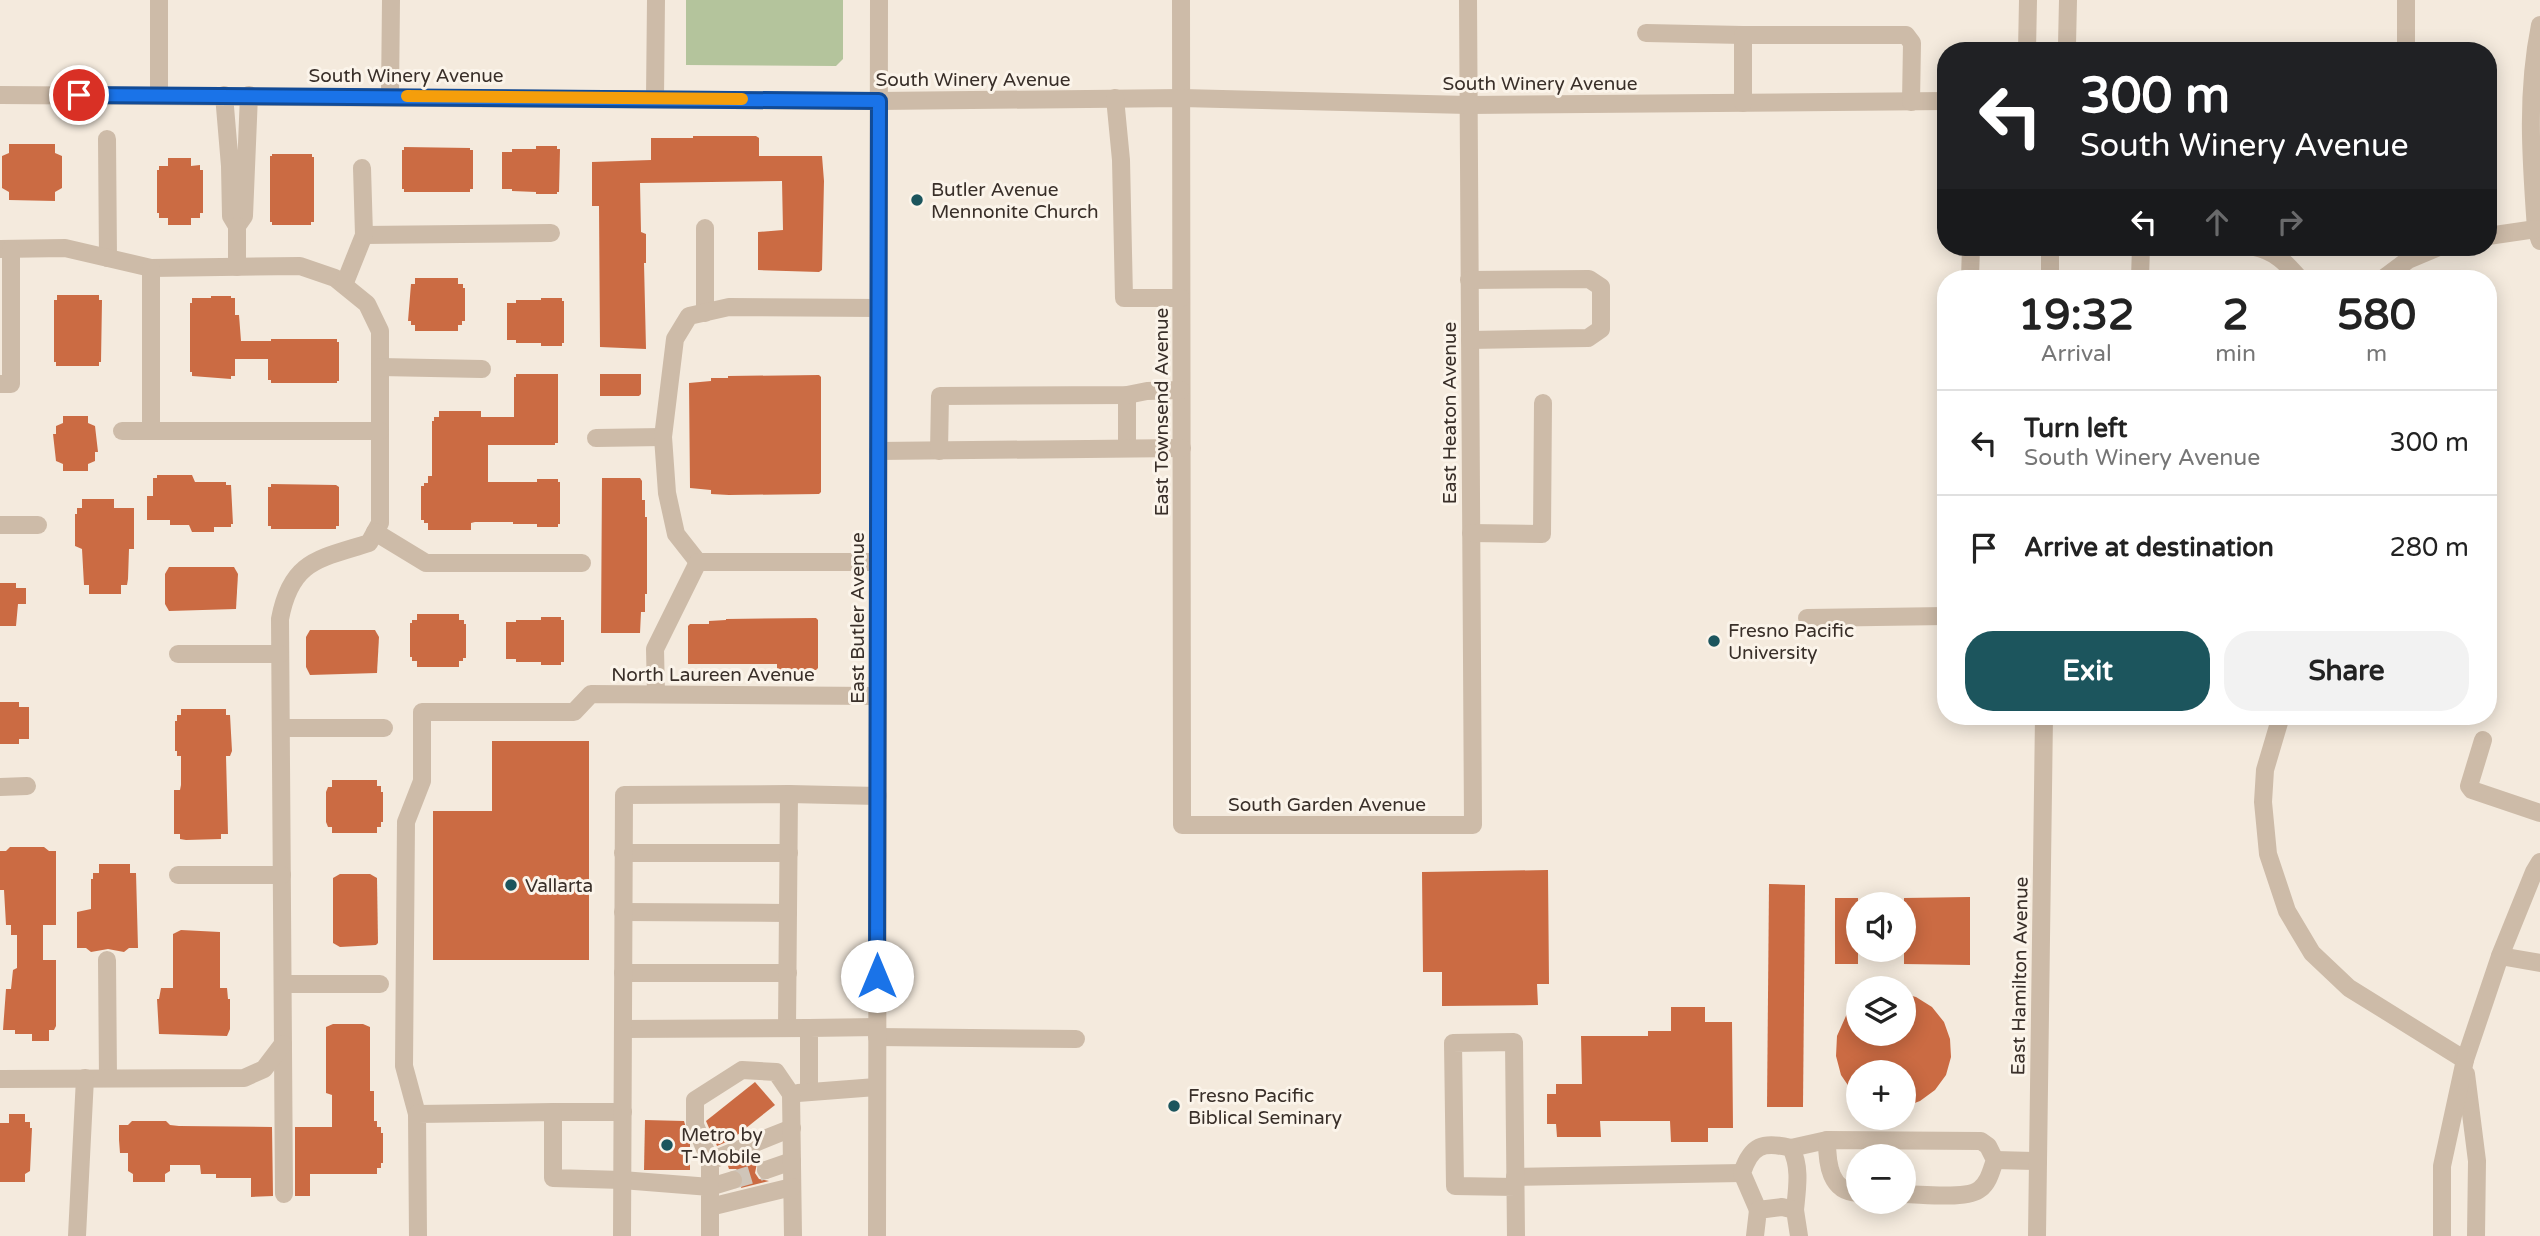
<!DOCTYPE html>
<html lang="en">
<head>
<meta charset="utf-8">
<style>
  :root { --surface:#fff; --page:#f2f2f2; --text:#222; --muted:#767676; --line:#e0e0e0; --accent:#1c555d }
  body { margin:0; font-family:"Varela Round",sans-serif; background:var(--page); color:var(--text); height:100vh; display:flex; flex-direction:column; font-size:26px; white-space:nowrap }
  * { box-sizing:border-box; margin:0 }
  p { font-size:23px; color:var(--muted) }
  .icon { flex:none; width:38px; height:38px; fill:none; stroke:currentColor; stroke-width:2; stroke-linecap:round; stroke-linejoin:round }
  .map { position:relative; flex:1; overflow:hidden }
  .side { position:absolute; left:1937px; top:270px; width:560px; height:455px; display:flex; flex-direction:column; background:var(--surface); border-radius:28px; box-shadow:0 4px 18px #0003 }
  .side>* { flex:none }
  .top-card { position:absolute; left:1937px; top:42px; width:560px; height:214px; border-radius:28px; box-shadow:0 4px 18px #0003; background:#202124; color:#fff; overflow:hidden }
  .fabs { position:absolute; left:1846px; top:892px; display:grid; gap:14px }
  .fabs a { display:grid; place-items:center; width:70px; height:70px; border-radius:50%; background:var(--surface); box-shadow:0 4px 18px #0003; font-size:35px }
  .pin { position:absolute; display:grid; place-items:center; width:60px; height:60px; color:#fff; margin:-30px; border:4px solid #fff; border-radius:50%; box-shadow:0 2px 7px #0007 }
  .me { position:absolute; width:77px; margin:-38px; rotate:0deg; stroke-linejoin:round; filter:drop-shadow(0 0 5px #0008) }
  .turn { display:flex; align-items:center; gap:24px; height:147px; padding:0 28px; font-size:32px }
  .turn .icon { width:91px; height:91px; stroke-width:2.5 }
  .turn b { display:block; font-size:49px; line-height:60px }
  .lanes { display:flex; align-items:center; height:66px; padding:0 28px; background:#0003; justify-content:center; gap:35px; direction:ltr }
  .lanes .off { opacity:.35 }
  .eta { display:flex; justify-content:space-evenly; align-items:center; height:119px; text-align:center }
  .eta b { font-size:42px; font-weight:700; line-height:49px }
  .action { display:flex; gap:14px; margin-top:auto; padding:14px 28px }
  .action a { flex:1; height:80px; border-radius:28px; background:var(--accent); color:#fff; font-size:28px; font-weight:700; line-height:80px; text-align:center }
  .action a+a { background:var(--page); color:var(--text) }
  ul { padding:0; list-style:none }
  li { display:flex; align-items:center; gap:21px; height:105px; padding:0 28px; border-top:2px solid var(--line) }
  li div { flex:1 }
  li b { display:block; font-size:26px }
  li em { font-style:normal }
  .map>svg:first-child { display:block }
  .green { fill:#b4c49c }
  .building { fill:#cb6b43 }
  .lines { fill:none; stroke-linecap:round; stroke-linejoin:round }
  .minor-tunnel { stroke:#cfc5b9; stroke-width:18; stroke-dasharray:18 9; stroke-linecap:butt }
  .minor { stroke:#cdbba8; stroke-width:18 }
  .route-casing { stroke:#114b97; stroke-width:18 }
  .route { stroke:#1a73e8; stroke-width:12 }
  .slow { stroke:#f59e0b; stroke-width:12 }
  .poi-dot { fill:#1c555d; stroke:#fbf4ea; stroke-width:2.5 }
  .labels { text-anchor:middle; stroke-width:6; stroke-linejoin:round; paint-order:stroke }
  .street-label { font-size:19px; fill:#392f29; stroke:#fbf4ea }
  .poi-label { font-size:19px; fill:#392f29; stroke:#fbf4ea; text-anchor:start }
</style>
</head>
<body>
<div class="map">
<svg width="2540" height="1236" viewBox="0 0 2540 1236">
  <rect width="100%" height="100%" fill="#f4eadd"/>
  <polygon class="green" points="686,0 843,0 843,59 836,66 686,65"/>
  <g class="building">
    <polygon points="693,136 756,136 759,138 759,156 822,156 824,181 822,270 819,272 758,270 758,232 783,230 782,181 640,183 641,232 646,234 646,263 644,263 646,349 600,347 599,206 592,206 592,162 651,160 651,138 693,138"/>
    <polygon points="9,144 55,144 55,153 62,156 62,188 55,192 55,201 9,200 9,192 2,188 2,156 9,153"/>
    <polygon points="536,146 557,146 557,149 560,149 559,192 557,192 557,194 536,194 536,192 512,191 512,189 502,189 502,152 512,152 512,149 536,149"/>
    <polygon points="404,147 470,148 470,150 473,150 473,189 470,189 470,192 404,192 404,189 402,189 402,150 404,150"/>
    <polygon points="272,154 312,154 312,157 314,157 314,222 311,222 311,225 272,225 272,222 270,222 270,156 272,156"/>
    <polygon points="168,158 191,158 191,166 200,165 200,170 203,170 203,213 200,213 200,218 191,218 191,225 168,225 168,218 159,218 159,213 157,213 157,170 159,170 159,166 168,166"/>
    <polygon points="415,278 458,278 458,284 463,284 463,288 465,288 465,321 462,321 462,325 458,325 458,331 415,331 415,325 411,325 411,321 408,321 411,284 415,284"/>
    <polygon points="57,295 99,295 99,300 102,300 101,362 99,362 99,366 56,366 56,362 54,362 54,300 57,300"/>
    <polygon points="211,296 231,296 231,298 235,298 235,315 239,315 241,341 271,341 271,339 337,339 337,342 339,342 339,381 337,381 337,383 271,383 271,380 268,380 268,359 235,359 235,376 231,376 231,379 192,376 192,372 190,372 190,303 192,303 192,298 211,298"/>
    <polygon points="541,298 562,298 562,301 564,301 564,343 562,343 562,346 541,346 541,343 516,343 516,340 507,340 507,303 516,303 516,300 541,300"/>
    <polygon points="516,374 558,374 558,443 555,443 555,445 488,445 488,482 537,482 537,479 558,479 558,482 560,482 560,524 558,524 558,527 537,527 537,524 513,524 513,522 475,522 471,523 471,530 428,530 428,523 424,523 424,520 421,520 421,486 424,486 424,483 428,483 428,476 432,476 432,421 434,421 434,417 439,417 439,411 481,411 481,417 514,417 514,377 516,377"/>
    <polygon points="600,374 641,374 641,394 639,396 600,396"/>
    <polygon points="819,375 821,377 821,492 819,494 729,495 711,494 711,490 690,488 689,383 711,381 711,378 728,378 728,376"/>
    <polygon points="63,416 88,416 88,423 95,426 98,452 95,452 95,461 88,464 88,471 63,471 63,464 56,461 53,434 56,434 56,426 63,423"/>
    <polygon points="157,475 192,475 195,482 226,482 226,485 231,485 233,524 231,524 231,527 214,527 214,532 192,532 189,525 170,525 170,520 147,520 147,496 153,496 153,478 157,478"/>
    <polygon points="602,478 640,478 642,481 642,500 645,500 645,517 647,517 647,594 645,594 645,612 641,612 640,633 601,633"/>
    <polygon points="271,484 336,485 339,487 339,526 336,526 336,529 271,529 271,526 268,526 268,487 271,487"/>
    <polygon points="82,499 114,499 114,508 134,508 134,549 129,549 128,579 127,585 121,585 121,594 89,594 89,585 84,585 82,549 75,546 75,514 77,514 77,508 82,508"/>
    <polygon points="169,567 234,567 238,574 236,609 169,611 165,604 165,574"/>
    <polygon points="0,583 16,583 16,588 26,588 26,604 18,604 16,626 0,626"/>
    <polygon points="417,614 459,614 459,620 464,620 464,624 466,624 466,658 463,658 463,661 459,661 459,667 417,667 417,661 412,661 412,657 410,657 410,623 412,623 412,620 417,620"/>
    <polygon points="541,617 561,617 561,620 564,620 564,662 561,662 561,665 541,665 541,662 516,662 516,659 506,659 506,622 516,622 516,620 541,620"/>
    <polygon points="816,618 818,620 818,668 816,670 777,670 777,664 688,664 688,626 690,624 709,624 709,621 726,620 726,619"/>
    <polygon points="310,630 375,630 379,637 377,673 310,675 306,667 306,637"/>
    <polygon points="0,702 19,702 19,707 29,707 29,739 19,739 19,744 0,744"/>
    <polygon points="181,709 226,709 226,715 230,715 232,751 230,756 226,756 228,834 221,834 221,839 186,840 180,839 180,834 174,834 174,790 180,790 181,785 181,756 177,756 177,751 175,751 175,721 177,721 177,715 181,715"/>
    <polygon points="492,741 589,741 589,960 433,960 433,811 492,811"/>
    <polygon points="332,780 377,780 377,786 381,786 381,792 383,792 383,822 381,822 381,827 377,827 377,833 332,833 332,827 328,827 326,822 326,792 328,787 332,787"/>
    <polygon points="10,847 44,847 49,851 56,851 56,925 43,925 43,960 56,960 56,1026 54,1030 49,1030 49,1041 32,1041 32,1034 15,1034 15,1030 3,1030 6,989 11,989 13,970 17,968 17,935 11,935 11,925 6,925 4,890 0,890 0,851 6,851"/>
    <polygon points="99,864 130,864 130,873 136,873 138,948 129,948 124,952 108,949 91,952 86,948 77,948 77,912 91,909 91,879 93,879 93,873 99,873"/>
    <polygon points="1548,870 1549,984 1537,984 1538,1005 1442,1006 1442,972 1423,972 1422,872"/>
    <polygon points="340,874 370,874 377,878 378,943 376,945 340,947 333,943 333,878"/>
    <polygon points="1769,884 1805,885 1803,1107 1767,1107"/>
    <polygon points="1970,897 1970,965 1904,964 1904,898"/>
    <rect x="1835" y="898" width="23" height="66"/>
    <polygon points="181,930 220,932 220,988 227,988 228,999 230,999 230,1029 227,1036 159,1034 157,999 159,999 161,988 173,988 173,934"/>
    <polygon points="1858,989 1858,1034 1904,1034 1904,994 1916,997 1932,1007 1944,1022 1950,1039 1951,1057 1946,1075 1935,1090 1920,1101 1904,1107 1904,1073 1858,1073 1858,1100 1841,1075 1836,1056 1837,1036"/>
    <polygon points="1671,1007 1705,1007 1705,1022 1732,1022 1733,1128 1708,1128 1708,1142 1671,1142 1670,1121 1600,1121 1601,1137 1557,1137 1556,1124 1547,1124 1547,1094 1556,1094 1556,1084 1582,1084 1581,1036 1648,1036 1648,1031 1671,1031"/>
    <polygon points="333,1024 363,1024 370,1027 370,1091 374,1091 374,1121 377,1121 377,1127 381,1127 381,1133 383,1133 383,1163 381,1163 381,1168 377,1168 377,1174 310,1174 310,1196 295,1196 295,1127 332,1127 332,1095 326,1093 326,1027"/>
    <polygon points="755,1082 775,1105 731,1140 717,1146 706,1121"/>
    <polygon points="9,1114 25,1114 25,1122 30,1122 30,1128 32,1128 30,1171 25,1174 25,1182 0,1182 0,1123 9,1123"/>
    <polygon points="645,1120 684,1121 690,1142 690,1170 644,1170"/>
    <polygon points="132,1121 166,1121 170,1125 179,1126 272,1127 273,1196 251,1197 251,1178 216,1178 216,1174 201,1174 200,1165 170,1165 170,1171 165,1174 165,1182 133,1182 133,1174 128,1171 128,1153 120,1153 119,1140 119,1125 128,1125"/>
    <polygon points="760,1153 762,1159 757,1163 755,1173 759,1179 769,1181 741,1188 744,1176 736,1169 729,1169 728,1166"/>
  </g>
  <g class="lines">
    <polyline class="minor-tunnel" points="733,1180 766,1170"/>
    <g class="minor">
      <polyline points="1181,0 1182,825 1473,825 1468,0"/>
      <polyline points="2068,0 2067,45 2072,51"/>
      <polyline points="2406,0 2406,51"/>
      <path d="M2540,25C2526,94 2531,159 2536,229L2540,241"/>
      <polyline points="1646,33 1743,35"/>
      <polyline points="2027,51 2028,0"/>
      <polyline points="0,95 879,101 1182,98 1468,105 1946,101"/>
      <polyline points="159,95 159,0"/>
      <polyline points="224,95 230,166 231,216 237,226 244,216 249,95"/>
      <polyline points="390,96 391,0"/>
      <polyline points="655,98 656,0"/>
      <polyline points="1115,98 1121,160 1124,298 1181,298"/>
      <polyline points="1743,103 1743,35 1906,35 1912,43 1911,102"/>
      <polyline points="107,139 108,258"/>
      <polyline points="705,228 705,313"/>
      <polyline points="364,235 551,233"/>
      <polyline points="2488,236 2536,229"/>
      <path d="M2254,247C2275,251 2286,263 2299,278"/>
      <path d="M0,249L65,248L151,268L300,266L335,278L367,304L380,331V523L369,543C319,559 291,560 280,619L284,1194"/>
      <polyline points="237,267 237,226"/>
      <polyline points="151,268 151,431"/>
      <polyline points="1970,278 1971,247"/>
      <polyline points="2050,278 2050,247"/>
      <polyline points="2140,278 2141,247"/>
      <polyline points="2384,278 2408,260 2439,247"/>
      <polyline points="1469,280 1589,279 1601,287 1601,329 1588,338 1470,340"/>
      <polyline points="344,285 364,235 362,168"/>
      <polyline points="380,367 482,369"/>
      <polyline points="0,384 11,384 11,249"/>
      <polyline points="122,431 380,431"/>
      <polyline points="596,438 663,437"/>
      <polyline points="1127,448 1127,395"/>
      <polyline points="878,451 1182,448"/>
      <polyline points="939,451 940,396 1127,395 1147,391 1181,390"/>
      <polyline points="0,525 38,525"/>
      <polyline points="375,532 426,563 582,563"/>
      <polyline points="1471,533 1542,534 1543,403"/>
      <polyline points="698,562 676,534 667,493 663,437 675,339 689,316 729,307 878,308"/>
      <polyline points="1807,618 1946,616"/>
      <polyline points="178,654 280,654"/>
      <polyline points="656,694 655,649 698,562 878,562"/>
      <polyline points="2281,716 2265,770 2263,802 2268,854 2287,911 2312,953 2349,988 2465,1060"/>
      <polyline points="281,728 384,728"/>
      <polyline points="2483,740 2469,786 2472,790 2540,813"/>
      <polyline points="0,787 27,786"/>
      <polyline points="623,853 789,853"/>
      <polyline points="178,875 282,875"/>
      <polyline points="623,912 788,913"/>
      <polyline points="2500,956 2540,963"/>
      <polyline points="107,960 108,1078"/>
      <polyline points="623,973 788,973"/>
      <polyline points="283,984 380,984"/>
      <polyline points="787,1027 789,794"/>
      <polyline points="623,1029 809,1028"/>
      <polyline points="877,1037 1076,1039"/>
      <polyline points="2466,1074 2477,1161 2476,1236"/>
      <polyline points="0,1079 244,1078 264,1069 283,1044"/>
      <polyline points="809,1092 809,1028 877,1027"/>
      <polyline points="798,1093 876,1087"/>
      <polyline points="553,1112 623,1112"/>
      <polyline points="417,1114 404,1066 406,822 422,781 422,712 574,712 591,694 878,696"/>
      <polyline points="1791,1148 1827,1140"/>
      <polyline points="1995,1160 2038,1161"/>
      <polyline points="710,1161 792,1128"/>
      <polyline points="766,1170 792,1161"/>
      <polyline points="1515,1177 1742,1173"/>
      <polyline points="733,1180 710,1187 710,1161 695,1125 695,1100 742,1070 776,1072 791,1094 793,1236"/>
      <polyline points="1515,1187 1455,1186 1453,1043 1514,1042 1516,1236"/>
      <path d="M1858,1193C1830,1192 1827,1164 1827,1140L1981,1141L1988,1146L1995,1160C1991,1171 1989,1182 1980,1189C1967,1200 1922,1194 1904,1194"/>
      <polyline points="710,1207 792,1187"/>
      <path d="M1758,1210L1742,1173C1751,1145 1763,1141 1791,1148C1801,1167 1797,1189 1795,1210"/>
      <polyline points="77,1236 85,1078"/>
      <polyline points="418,1236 417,1114 553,1112 553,1178 622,1180 710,1187 710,1236"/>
      <polyline points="622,1236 624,795 789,794 878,796"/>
      <polyline points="877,1236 879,0"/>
      <polyline points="1755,1236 1758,1210 1782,1207 1795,1210 1799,1236"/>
      <polyline points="2037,1236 2044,716"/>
      <polyline points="2442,1236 2442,1166 2465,1060 2500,956 2534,872 2540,862"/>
    </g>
  </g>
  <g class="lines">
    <g class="route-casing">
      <polyline id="route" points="79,95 879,101 877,976"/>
    </g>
    <use href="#route" class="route"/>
    <polyline class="slow" points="407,96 742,99"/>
  </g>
  <g class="poi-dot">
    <circle cx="917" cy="200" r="7"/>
    <circle cx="1714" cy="641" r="7"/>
    <circle cx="511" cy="885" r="7"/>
    <circle cx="1174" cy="1106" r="7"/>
    <circle cx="667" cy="1145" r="7"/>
  </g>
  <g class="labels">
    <g class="street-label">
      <text x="406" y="82">South Winery Avenue</text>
      <text x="973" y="86">South Winery Avenue</text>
      <text x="1540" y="90">South Winery Avenue</text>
      <text transform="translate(1161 412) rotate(-90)" y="7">East Townsend Avenue</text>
      <text transform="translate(1449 413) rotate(-90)" y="7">East Heaton Avenue</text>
      <text transform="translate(857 618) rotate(-90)" y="7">East Butler Avenue</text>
      <text x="713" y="681">North Laureen Avenue</text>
      <text x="1327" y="811">South Garden Avenue</text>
      <text transform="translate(2019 976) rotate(-89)" y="7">East Hamilton Avenue</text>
    </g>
    <g class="poi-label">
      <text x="931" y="196">Butler Avenue<tspan x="931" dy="22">Mennonite Church</tspan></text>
      <text x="1728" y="637">Fresno Pacific<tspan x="1728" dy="22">University</tspan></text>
      <text x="525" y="892">Vallarta</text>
      <text x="1188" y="1102">Fresno Pacific<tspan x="1188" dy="22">Biblical Seminary</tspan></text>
      <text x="681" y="1141">Metro by<tspan x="681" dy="22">T-Mobile</tspan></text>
    </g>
  </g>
</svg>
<div class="fabs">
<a><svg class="icon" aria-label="sound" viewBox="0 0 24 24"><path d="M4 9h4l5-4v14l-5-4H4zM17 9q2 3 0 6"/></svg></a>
<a><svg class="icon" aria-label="layers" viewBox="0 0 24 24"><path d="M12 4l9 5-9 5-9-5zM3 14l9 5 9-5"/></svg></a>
<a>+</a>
<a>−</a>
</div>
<div class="pin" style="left:79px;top:95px;background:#d93025"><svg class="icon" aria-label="arrive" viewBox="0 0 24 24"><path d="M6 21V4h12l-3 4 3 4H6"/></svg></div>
<svg class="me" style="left:877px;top:976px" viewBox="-20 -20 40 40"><circle r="19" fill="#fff"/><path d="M0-13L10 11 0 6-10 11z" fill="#1a73e8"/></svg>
<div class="top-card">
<div class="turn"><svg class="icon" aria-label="left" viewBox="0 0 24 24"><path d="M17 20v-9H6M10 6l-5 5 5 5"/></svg><div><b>300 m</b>South Winery Avenue</div></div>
<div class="lanes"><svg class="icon" aria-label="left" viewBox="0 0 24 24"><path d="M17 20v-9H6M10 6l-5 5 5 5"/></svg><svg class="icon off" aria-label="ahead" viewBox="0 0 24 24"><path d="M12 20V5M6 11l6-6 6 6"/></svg><svg class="icon off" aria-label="right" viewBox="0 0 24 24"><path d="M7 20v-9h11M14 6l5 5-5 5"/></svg></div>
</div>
<section class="side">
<div class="eta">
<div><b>19:32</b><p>Arrival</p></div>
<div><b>2</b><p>min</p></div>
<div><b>580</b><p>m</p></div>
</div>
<ul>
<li><svg class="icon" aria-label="left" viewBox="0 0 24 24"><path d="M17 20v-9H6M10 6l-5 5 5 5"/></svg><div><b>Turn left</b><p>South Winery Avenue</p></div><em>300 m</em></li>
<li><svg class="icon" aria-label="arrive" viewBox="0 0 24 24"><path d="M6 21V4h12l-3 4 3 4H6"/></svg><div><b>Arrive at destination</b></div><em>280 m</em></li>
</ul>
<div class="action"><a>Exit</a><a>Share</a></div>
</section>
</div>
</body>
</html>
